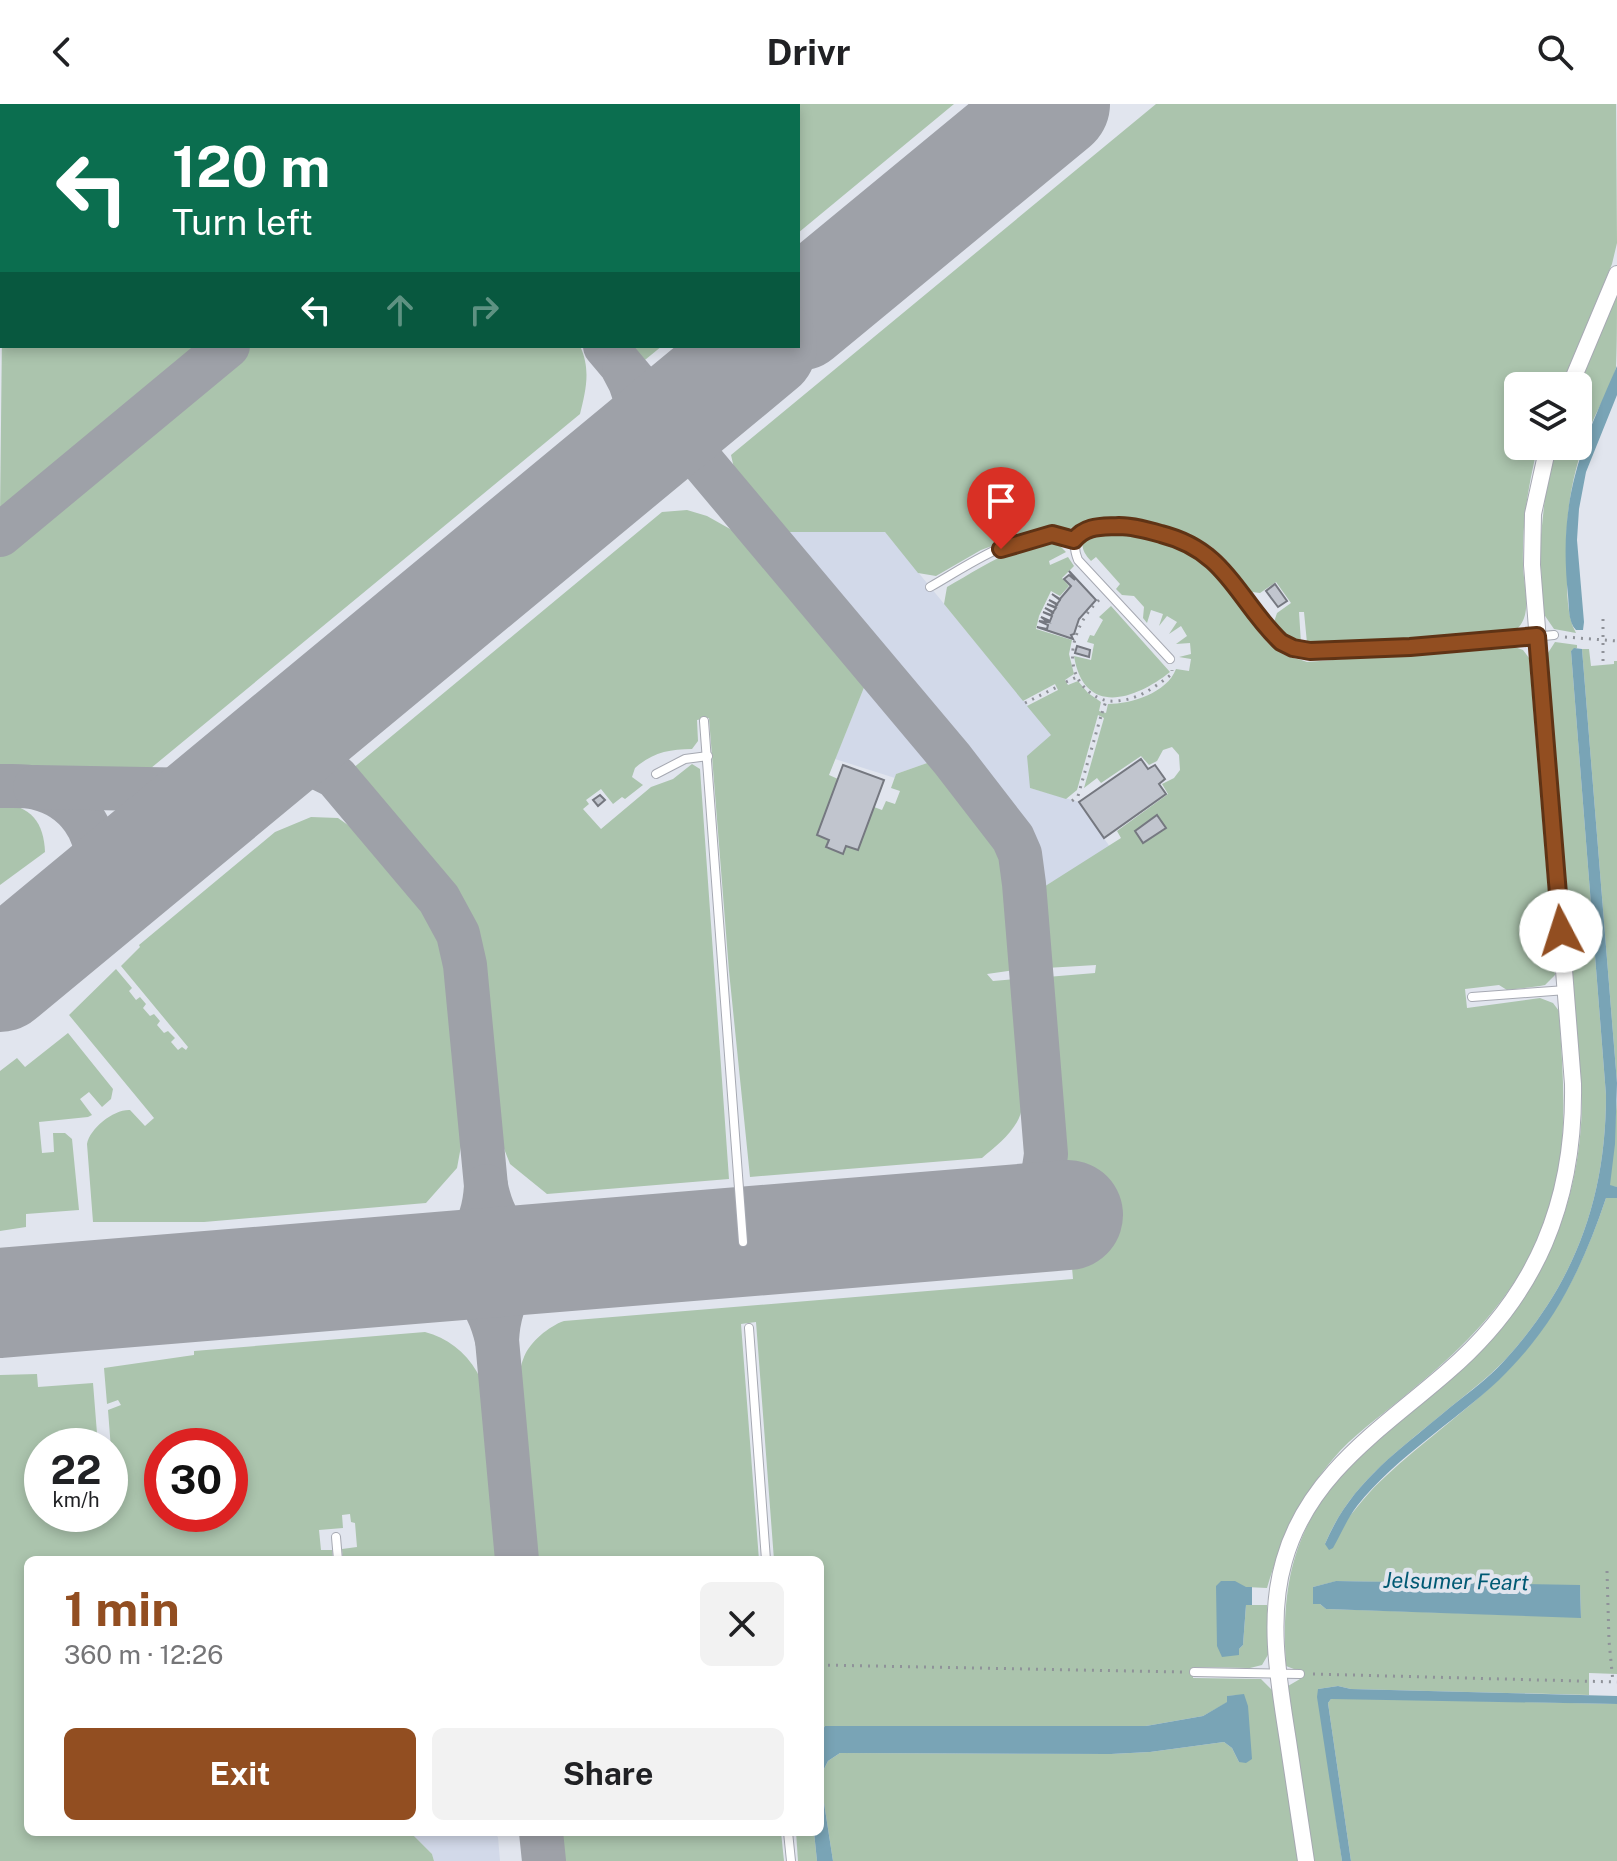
<!DOCTYPE html>
<html lang="en">
<head>
<meta charset="utf-8">
<style>
  :root { --surface:#fff; --page:#f2f2f2; --text:#202124; --muted:#757577; --accent:#924e21 }
  body { margin:0; font-family:"Public Sans",sans-serif; background:var(--page); color:var(--text); height:100vh; display:flex; flex-direction:column; font-size:30px; white-space:nowrap }
  * { box-sizing:border-box; margin:0 }
  p { font-size:26px; color:var(--muted) }
  .icon { flex:none; width:44px; height:44px; fill:none; stroke:currentColor; stroke-width:2; stroke-linecap:round; stroke-linejoin:round }
  .map { position:relative; flex:1; overflow:hidden }
  .drawer { position:absolute; left:24px; top:1452px; width:800px; height:280px; display:flex; flex-direction:column; background:var(--surface); border-radius:12px; box-shadow:0 4px 12px #0003 }
  .drawer>* { flex:none }
  .hud { position:absolute; left:0px; top:0px; width:800px; height:244px; box-shadow:0 4px 12px #0003; background:#0b6e4f; color:#fff; overflow:hidden }
  .buttons { position:absolute; left:1504px; top:268px; display:grid; gap:16px }
  .buttons a { display:grid; place-items:center; width:88px; height:88px; border-radius:12px; background:var(--surface); box-shadow:0 4px 12px #0003; font-size:40px }
  .speed { position:absolute; left:24px; top:1324px; display:flex; gap:16px; font-size:40px; font-weight:700; text-align:center }
  .speed>* { display:grid; place-content:center; width:104px; height:104px; border-radius:50%; background:var(--surface); box-shadow:0 4px 12px #0003; line-height:1 }
  .speed small { font-size:20px; font-weight:400 }
  .speed .limit { border:12px solid #d22; background:#fff; color:#111 }
  .pin { position:absolute; display:grid; place-items:center; width:68px; height:68px; color:#fff; margin:-82px -34px; border-radius:50% 50% 50% 0; rotate:-45deg; box-shadow:0 0 8px #0007 }
  .pin .icon { rotate:45deg }
  .me { position:absolute; width:88px; margin:-44px; rotate:355deg; stroke-linejoin:round; filter:drop-shadow(0 0 6px #0008) }
  .turn { display:flex; align-items:center; gap:28px; height:168px; padding:0 40px; font-size:36px }
  .turn .icon { width:104px; height:104px; stroke-width:2.5 }
  .turn b { display:block; font-size:56px; line-height:68px }
  .lanes { display:flex; align-items:center; height:76px; padding:0 40px; background:#0003; justify-content:center; gap:40px; direction:ltr }
  .lanes .off { opacity:.35 }
  .round { display:grid; place-items:center; flex:none; width:84px; height:84px; border-radius:12px; background:var(--page) }
  .headline { display:flex; align-items:center; justify-content:space-between; height:136px; padding:0 40px }
  h1 { font-size:48px; font-weight:700; line-height:60px; color:var(--accent) }
  .button { display:flex; gap:16px; margin-top:auto; padding:16px 40px }
  .button a { flex:1; height:92px; border-radius:12px; background:var(--accent); color:#fff; font-size:32px; font-weight:700; line-height:92px; text-align:center }
  .button a+a { background:var(--page); color:var(--text) }
  header { display:flex; justify-content:space-between; align-items:center; height:104px; padding:0 40px; background:var(--surface); font-size:36px; font-weight:700 }
  .map>svg:first-child { display:block }
  .built { fill:#d2d9e9 }
  .green { fill:#abc4ad; fill-rule:evenodd }
  .water { fill:#79a4b6 }
  .lines { fill:none; stroke-linecap:round; stroke-linejoin:round }
  .taxiway { stroke:#9ea1a8; stroke-width:44 }
  .runway { stroke:#9ea1a8; stroke-width:110 }
  .building { fill:#c1c5ce; stroke:#757880; stroke-width:2 }
  .lane-casing { stroke:#a6a9b2; stroke-width:10 }
  .street-casing { stroke:#a6a9b2; stroke-width:18 }
  .path { stroke:#8f9299; stroke-width:3; stroke-dasharray:2 6; stroke-linecap:butt }
  .lane { stroke:#fff; stroke-width:8 }
  .street { stroke:#fff; stroke-width:16 }
  .route-casing { stroke:#5f3315; stroke-width:20 }
  .route { stroke:#924e21; stroke-width:14 }
  .labels { text-anchor:middle; stroke-width:8; stroke-linejoin:round; paint-order:stroke }
  .water-label { font-size:22px; font-style:italic; fill:#005973; stroke:#e1e5ee }
</style>
</head>
<body>
<header><svg class="icon" aria-label="back" viewBox="0 0 24 24"><path d="M15 5l-7 7 7 7"/></svg>Drivr<svg class="icon" aria-label="search" viewBox="0 0 24 24"><circle cx="10" cy="10" r="6"/><path d="M15 15l6 6"/></svg></header>
<div class="map">
<svg width="1617" height="1757" viewBox="0 0 1617 1757">
  <rect width="100%" height="100%" fill="#e1e5ee"/>
  <g class="built">
    <polygon points="788,428 885,428 1052,631 1030,684 1079,698 1110,743 1039,786 1031,728 1021,711"/>
    <polygon points="865,581 930,658 896,670 895,674 835,655"/>
    <polygon points="410,1728 431,1728 435,1732 440,1728 492,1728 498,1733 500,1757 434,1757 432,1750"/>
  </g>
  <g class="green">
    <polygon points="0,0 80,0 2,2 0,114"/>
    <polygon points="140,0 337,0 337,2 139,2"/>
    <polygon points="392,0 954,0 798,129 798,2"/>
    <path d="M1156,0H1616L1617,139L1612,160L1561,282H1518V342H1538C1528,381 1522,420 1523,460C1523,481 1534,510 1516,526L1409,535L1307,539L1304,508H1299L1301,539L1290,534L1274,518L1277,509L1291,499L1276,478L1260,489L1252,488L1227,457L1212,443L1191,431L1157,420L1129,415L1088,416L1069,425L1055,422L1044,423L981,446L936,472L918,469L885,428H788L734,364L731,351Z"/>
    <path d="M1617,191C1617,211 1617,246 1616,264C1610,286 1597,305 1589,326C1570,373 1564,419 1567,470C1567,489 1567,513 1576,529L1554,525L1543,509L1540,441L1546,383L1556,342H1578V284Z"/>
    <polygon points="2,230 2,242 203,242 0,411"/>
    <path d="M252,242H580C591,265 586,286 580,310L145,669L126,666L0,663V450Z"/>
    <polygon points="625,242 662,242 640,260"/>
    <path d="M687,406L707,412L739,430L865,581L829,671L838,675L817,731L829,736L826,744L843,749L846,742L858,746L874,703L882,706L886,697L895,700L900,687L891,684L896,670L930,658L996,739L1006,763L1015,866L987,870L993,877L1016,875C1019,908 1033,992 1017,1018C1009,1032 995,1043 982,1054L750,1073L729,867L709,614L697,616L698,637L692,645C669,645 652,649 635,664L632,673L643,681L625,695L622,693L613,700L601,685L586,696L589,700L583,705L601,725L651,683L673,675L692,660L700,665L729,1075L547,1090L510,1060L496,1024L473,827L467,811L450,786L352,665L662,408Z"/>
    <path d="M1102,429C1145,431 1190,440 1221,473C1242,496 1255,535 1283,550C1290,554 1300,555 1307,558L1512,542L1523,546L1529,554L1555,871L1545,881L1540,882L1507,886L1499,881L1465,885L1467,904L1540,894L1553,899L1559,907C1563,975 1570,1040 1549,1106C1521,1190 1467,1241 1401,1295C1378,1314 1352,1332 1333,1355C1300,1393 1281,1436 1267,1484L1246,1483L1239,1545L1243,1541L1246,1501H1267L1269,1549L1262,1561L1250,1564L1193,1563V1574L1261,1575L1272,1586L1298,1757H833L820,1673L828,1657L840,1649L1111,1650L1150,1648L1224,1638L1232,1644L1239,1658L1244,1591L1227,1592L1228,1598L1203,1612L1146,1622H825L823,1626L820,1624V1456H774L756,1218L741,1220L759,1456H532C527,1410 507,1293 524,1253C530,1238 549,1222 564,1217L1073,1175L1047,873L1095,869L1096,861L1046,864L1039,786L1121,734L1117,727L1168,690L1162,680L1174,674L1180,666L1179,651L1172,643L1163,646L1157,657L1149,661L1141,652L1101,679L1097,674L1084,684L1104,614L1098,611L1077,686L1066,695L1030,684L1027,652L1051,631L1027,602L1058,586L1055,580L1023,597L944,500L947,483C979,465 1018,437 1056,438L1066,448L1049,457L1050,461L1068,453L1074,462L1062,474L1069,482L1060,492L1051,487L1039,512L1036,525L1072,536L1069,550L1074,570L1065,576L1068,581L1078,577L1088,589L1101,598L1099,607L1106,609L1108,600C1131,600 1167,589 1176,565L1189,567L1191,555L1179,553L1191,550L1190,539L1176,540L1187,532L1181,522L1169,530L1177,518L1167,512L1159,522L1163,510L1151,506L1147,519L1143,514L1144,503L1134,492L1122,491L1116,485L1120,480L1096,453L1091,457C1076,441 1082,432 1102,429Z"/>
    <path d="M1111,502L1170,568C1135,596 1084,613 1074,552L1091,556L1094,540L1087,538L1090,531L1094,532L1103,516L1099,513Z"/>
    <path d="M1555,538L1577,541V544L1571,547L1606,991C1606,1094 1575,1179 1505,1256C1486,1276 1462,1293 1441,1311C1394,1350 1349,1382 1325,1440C1347,1419 1363,1392 1386,1372C1422,1338 1463,1310 1498,1276C1553,1223 1582,1165 1606,1094H1617V1570L1589,1569V1591L1351,1585L1338,1582L1318,1585L1342,1757H1314L1288,1582L1300,1575L1299,1567L1286,1562C1279,1456 1305,1397 1386,1328C1420,1299 1457,1274 1487,1241C1551,1173 1582,1086 1582,993L1546,552ZM1337,1477L1580,1482L1581,1513L1326,1505L1320,1500H1313V1483Z"/>
    <polygon points="1582,545 1589,545 1591,562 1614,560 1614,557 1617,557 1617,979"/>
    <path d="M0,700C31,701 44,719 45,748L0,781Z"/>
    <path d="M311,713L338,714L372,738L430,810L446,846L464,1026L457,1064L426,1099L204,1118H93L87,1040C90,1024 114,1005 130,1006L145,1022L154,1014L69,911L116,865L132,884L129,887L136,896L140,893L146,900L143,904L150,912L154,910L160,917L157,921L164,929L168,927L175,934L171,938L178,946L182,943L186,946L188,943L121,862L140,843L139,841L275,728Z"/>
    <polygon points="68,929 113,985 111,995 102,1003 89,988 80,995 92,1011 88,1013 39,1018 42,1049 54,1048 53,1029 65,1029 72,1035 79,1106 26,1110 26,1123 0,1127 0,967 17,954 25,963"/>
    <polygon points="1617,996 1617,1083 1610,1082 1610,1075"/>
    <path d="M425,1228C447,1234 465,1247 477,1268C489,1290 489,1321 491,1346C495,1382 498,1419 502,1456H343L342,1445L357,1443L355,1419L351,1418L350,1410L342,1411L343,1424L319,1426L321,1446H332L333,1456H28V1728H410L432,1750L434,1757H0V1271L37,1270L38,1283L93,1279L98,1342H77V1338L63,1339V1342H42V1410H110V1398L115,1397L108,1306L121,1301L118,1296L107,1300L104,1264L194,1251V1247ZM162,1342H230V1410H162Z"/>
    <polygon points="1344,1594 1617,1600 1617,1757 1351,1757 1328,1599 1331,1595"/>
    <polygon points="557,1728 781,1728 784,1757 559,1757"/>
    <polygon points="796,1728 814,1728 817,1757 798,1757"/>
  </g>
  <g class="water">
    <path d="M1617,262V291L1586,368L1579,405L1577,436L1584,518L1583,526H1576C1568,518 1569,502 1568,491C1558,396 1580,346 1617,262Z"/>
    <path d="M1574,544L1582,545L1617,979L1615,1040L1610,1081L1617,1083V1094H1606C1582,1165 1554,1223 1499,1276C1453,1319 1397,1352 1357,1402C1347,1415 1341,1430 1333,1444L1329,1446L1325,1440C1350,1381 1393,1351 1441,1311C1462,1293 1486,1277 1505,1256C1575,1179 1606,1094 1606,991L1571,547Z"/>
    <polygon points="1221,1477 1235,1477 1246,1483 1252,1483 1252,1501 1246,1501 1243,1541 1239,1545 1239,1551 1222,1553 1217,1542 1216,1482"/>
    <polygon points="1336,1477 1580,1481 1581,1514 1326,1505 1320,1500 1313,1500 1313,1483"/>
    <polygon points="1338,1582 1351,1585 1617,1592 1617,1600 1331,1595 1328,1599 1351,1757 1342,1757 1317,1593 1318,1585"/>
    <polygon points="1244,1590 1248,1602 1252,1655 1246,1659 1239,1658 1232,1644 1224,1638 1150,1648 1111,1650 840,1649 828,1657 820,1673 833,1757 817,1757 814,1728 820,1728 820,1624 823,1625 825,1622 1146,1622 1203,1612 1227,1598 1227,1592"/>
  </g>
  <g class="lines">
    <g class="taxiway">
      <path d="M605,242L952,655L1013,734L1020,750L1024,780L1046,1050C1041,1091 1034,1107 992,1117"/>
      <path d="M615,364C637,332 645,301 624,267"/>
      <polyline points="0,431 228,242"/>
      <path d="M0,682C12,682 26,681 37,684C75,693 102,728 95,768C92,787 80,801 68,816"/>
      <path d="M35,683L201,686C260,681 267,633 336,673L439,795L458,830L465,861L486,1082C483,1131 462,1153 415,1165"/>
      <path d="M486,1082C496,1132 520,1145 568,1152"/>
      <path d="M415,1165C465,1172 485,1186 497,1236"/>
      <path d="M517,1456L497,1236C500,1183 521,1169 568,1152"/>
      <polyline points="541,1728 544,1757"/>
    </g>
    <g class="runway">
      <polyline points="798,212 1055,0"/>
      <polyline points="0,873 762,242"/>
      <polyline points="0,1199 1068,1111"/>
    </g>
  </g>
  <g class="building">
    <polygon points="346,0 390,0 391,2 347,2"/>
    <polygon points="1069,467 1096,496 1079,515 1074,530 1071,531 1073,535 1037,523 1047,525 1048,521 1039,517 1048,518 1041,513 1050,517 1052,512 1043,508 1051,511 1053,509 1045,504 1053,508 1056,504 1047,500 1055,503 1057,501 1049,496 1057,500 1060,496 1052,490 1060,495 1071,482 1064,475 1069,471 1075,476"/>
    <polygon points="1275,480 1287,497 1278,503 1266,487"/>
    <polygon points="1077,542 1090,546 1089,553 1075,549"/>
    <polygon points="1141,655 1148,665 1155,661 1165,675 1159,680 1166,690 1104,734 1079,698"/>
    <polygon points="843,661 884,676 858,746 846,742 843,750 826,743 829,736 817,731"/>
    <polygon points="600,691 605,696 598,702 593,696"/>
    <polygon points="1157,711 1166,724 1143,739 1135,727"/>
  </g>
  <g class="lines">
    <g class="lane-casing">
      <g id="lane">
        <path d="M930,483C971,460 1026,418 1074,436"/>
        <path d="M1170,555L1078,456C1072,441 1074,428 1092,423C1111,418 1133,423 1152,428C1177,434 1202,444 1221,463C1243,484 1265,535 1293,544C1313,551 1339,546 1360,545C1425,542 1490,537 1554,531"/>
        <polyline points="704,617 743,1138"/>
        <polyline points="656,670 685,655 708,652"/>
        <polyline points="1472,893 1566,886"/>
        <polyline points="749,1224 766,1456"/>
        <polyline points="336,1433 338,1456"/>
        <polyline points="1194,1568 1300,1570"/>
        <polyline points="788,1728 791,1757"/>
      </g>
    </g>
    <g class="street-casing">
      <g id="street">
        <polyline points="128,2 129,0"/>
        <polyline points="0,220 2,218"/>
        <polyline points="1570,282 1617,170"/>
        <path d="M1306,1757C1300,1717 1294,1677 1288,1637C1279,1579 1267,1515 1284,1457C1308,1370 1383,1324 1447,1268C1537,1191 1575,1097 1573,980L1532,461L1533,410L1548,342"/>
      </g>
    </g>
    <g class="path">
      <path d="M1099,496C1074,519 1058,566 1092,590C1099,595 1107,598 1116,597C1138,596 1155,583 1172,570V566"/>
      <polyline points="1565,533 1617,537"/>
      <polyline points="1603,557 1603,512"/>
      <polyline points="1066,578 1077,573"/>
      <polyline points="1025,599 1057,583"/>
      <polyline points="1102,609 1106,597"/>
      <polyline points="1072,697 1078,692 1101,612"/>
      <polyline points="1607,1467 1609,1537 1613,1578"/>
      <polyline points="820,1561 1183,1568"/>
      <polyline points="1313,1570 1617,1578"/>
    </g>
    <use href="#lane" class="lane"/>
    <use href="#street" class="street"/>
  </g>
  <g class="lines">
    <g class="route-casing">
      <path id="route" d="M1001,445L1052,430L1074,436C1086,421 1101,423 1119,422C1133,422 1147,426 1161,430C1228,447 1237,496 1281,538L1293,544L1310,547L1410,543L1537,532L1561,827"/>
    </g>
    <use href="#route" class="route"/>
  </g>
  <g class="labels">
    <g class="water-label">
      <text transform="translate(1456 1477) rotate(1)" y="8">Jelsumer Feart</text>
    </g>
  </g>
</svg>
<div class="buttons">
<a><svg class="icon" aria-label="layers" viewBox="0 0 24 24"><path d="M12 4l9 5-9 5-9-5zM3 14l9 5 9-5"/></svg></a>
</div>
<div class="speed"><div>22<small>km/h</small></div><div class="limit">30</div></div>
<div class="pin" style="left:1001px;top:445px;background:#d93025"><svg class="icon" aria-label="arrive" viewBox="0 0 24 24"><path d="M6 21V4h12l-3 4 3 4H6"/></svg></div>
<svg class="me" style="left:1561px;top:827px" viewBox="-20 -20 40 40"><circle r="19" fill="#fff"/><path d="M0-13L10 11 0 6-10 11z" fill="#924e21"/></svg>
<div class="hud">
<div class="turn"><svg class="icon" aria-label="left" viewBox="0 0 24 24"><path d="M17 20v-9H6M10 6l-5 5 5 5"/></svg><div><b>120 m</b>Turn left</div></div>
<div class="lanes"><svg class="icon" aria-label="left" viewBox="0 0 24 24"><path d="M17 20v-9H6M10 6l-5 5 5 5"/></svg><svg class="icon off" aria-label="ahead" viewBox="0 0 24 24"><path d="M12 20V5M6 11l6-6 6 6"/></svg><svg class="icon off" aria-label="right" viewBox="0 0 24 24"><path d="M7 20v-9h11M14 6l5 5-5 5"/></svg></div>
</div>
<section class="drawer">
<div class="headline"><div><h1>1 min</h1><p>360 m · 12:26</p></div><a class="round"><svg class="icon" aria-label="close" viewBox="0 0 24 24"><path d="M6 6l12 12M18 6L6 18"/></svg></a></div>
<div class="button"><a>Exit</a><a>Share</a></div>
</section>
</div>
</body>
</html>
